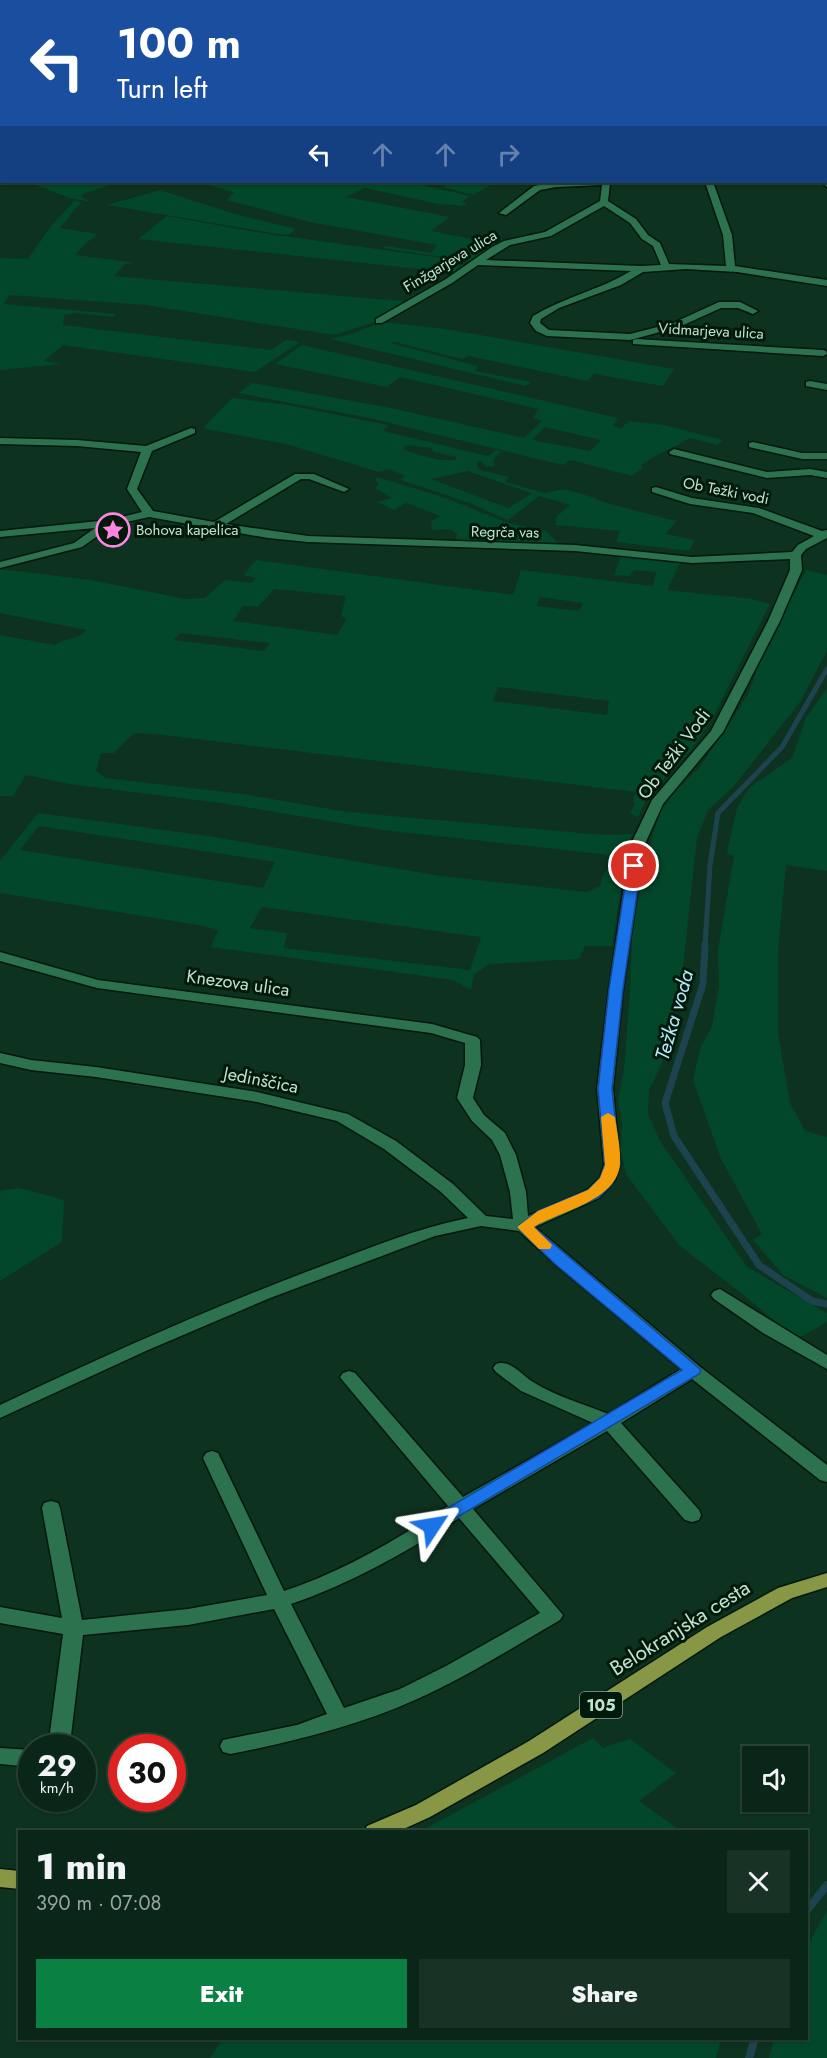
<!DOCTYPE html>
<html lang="en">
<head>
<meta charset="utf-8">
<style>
  :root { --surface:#0a2618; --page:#183225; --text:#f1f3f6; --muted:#99a5a2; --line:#2a4337; --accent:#0b8043 }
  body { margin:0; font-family:Jost,sans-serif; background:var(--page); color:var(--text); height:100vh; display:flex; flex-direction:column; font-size:22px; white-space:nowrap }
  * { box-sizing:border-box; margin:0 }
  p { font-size:20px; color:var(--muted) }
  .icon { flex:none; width:33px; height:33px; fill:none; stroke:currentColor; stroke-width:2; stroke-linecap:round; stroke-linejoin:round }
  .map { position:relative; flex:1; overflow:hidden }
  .side { position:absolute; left:18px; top:1830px; width:790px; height:210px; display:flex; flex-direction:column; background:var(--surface); border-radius:0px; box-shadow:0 2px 4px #0004,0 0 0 2px var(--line) }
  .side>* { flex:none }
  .hud { position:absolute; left:0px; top:0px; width:828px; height:183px; box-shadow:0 2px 4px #0004,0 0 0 2px var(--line); background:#1a4fa0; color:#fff; overflow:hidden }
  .tools { position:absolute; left:742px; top:1746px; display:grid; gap:12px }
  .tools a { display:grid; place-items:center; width:66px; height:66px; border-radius:0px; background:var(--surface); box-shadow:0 2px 4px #0004,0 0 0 2px var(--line); font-size:30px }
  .speed { position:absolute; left:18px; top:1734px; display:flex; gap:12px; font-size:30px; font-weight:700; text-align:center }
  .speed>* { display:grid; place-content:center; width:78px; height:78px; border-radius:50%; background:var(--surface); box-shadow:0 2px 4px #0004,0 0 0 2px var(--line); line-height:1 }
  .speed small { font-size:15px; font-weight:400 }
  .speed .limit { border:9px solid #d22; background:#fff; color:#111 }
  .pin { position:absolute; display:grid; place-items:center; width:51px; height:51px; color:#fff; margin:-26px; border:3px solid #fff; border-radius:50%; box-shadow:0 2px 6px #0007 }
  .me { position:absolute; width:66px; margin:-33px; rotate:57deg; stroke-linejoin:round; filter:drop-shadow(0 0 4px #0008) }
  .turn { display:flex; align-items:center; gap:21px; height:126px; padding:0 18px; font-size:27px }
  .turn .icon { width:78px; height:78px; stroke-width:2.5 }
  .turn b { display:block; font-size:42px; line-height:51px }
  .lanes { display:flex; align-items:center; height:57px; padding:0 18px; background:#0003; justify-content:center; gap:30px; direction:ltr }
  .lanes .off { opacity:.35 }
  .round { display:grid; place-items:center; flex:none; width:63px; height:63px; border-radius:0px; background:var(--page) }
  .head { display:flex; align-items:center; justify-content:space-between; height:102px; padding:0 18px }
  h1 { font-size:36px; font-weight:800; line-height:45px }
  .primary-button { display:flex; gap:12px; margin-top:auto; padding:12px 18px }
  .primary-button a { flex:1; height:69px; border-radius:0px; background:var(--accent); color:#fff; font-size:24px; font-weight:800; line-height:69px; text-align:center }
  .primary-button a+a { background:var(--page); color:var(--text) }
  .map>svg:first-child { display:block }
  .green { fill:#02472a; fill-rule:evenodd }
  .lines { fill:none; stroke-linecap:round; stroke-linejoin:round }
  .stream-far2 { stroke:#1d444e; stroke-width:5 }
  .stream-far1 { stroke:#1d444e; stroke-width:7 }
  .stream { stroke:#1d444e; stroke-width:8 }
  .minor-casing { stroke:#04180d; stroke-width:3 }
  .primary-casing { stroke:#04180d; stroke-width:3 }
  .minor { fill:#2d724e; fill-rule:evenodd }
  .primary { fill:#889745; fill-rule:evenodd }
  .route { fill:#1a73e8; stroke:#114b97; stroke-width:1.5 }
  .slow { fill:#f59e0b }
  .labels { text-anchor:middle; stroke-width:6; stroke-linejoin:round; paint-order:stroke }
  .far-street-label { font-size:15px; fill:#c1e3ce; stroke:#00190b }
  .far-poi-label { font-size:15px; fill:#c1e3ce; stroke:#00190b; text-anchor:start }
  .shield { fill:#00190b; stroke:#87a694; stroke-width:1.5 }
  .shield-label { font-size:16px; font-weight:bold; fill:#c1e3ce }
  .street-label { font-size:18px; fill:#c1e3ce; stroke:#00190b }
  .water-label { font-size:20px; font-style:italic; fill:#b6ebfb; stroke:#00190b }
  .near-street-label { font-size:21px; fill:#c1e3ce; stroke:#00190b }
</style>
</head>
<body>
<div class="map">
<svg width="827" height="2058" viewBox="0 0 827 2058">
  <rect width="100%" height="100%" fill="#0e3220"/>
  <g class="green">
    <polygon points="28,182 120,182 82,194 81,197 91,202 70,198"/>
    <polygon points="197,182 427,182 422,185 470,196 462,202 466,204 465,206 439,204 365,188 346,197 450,217 431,231 502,245 476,259 469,261 383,248 386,246 431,253 437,245 310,222 227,200 234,192"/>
    <polygon points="439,182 496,182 473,195 443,187 448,184"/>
    <polygon points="160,190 238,215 296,229 288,235 278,234 107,205"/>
    <polygon points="74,201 81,202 60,228 98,234 85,244 75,255 136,263 125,264 114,276 412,302 378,321 334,335 146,305 10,295 3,304 116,314 114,317 76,313 64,315 63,325 271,350 286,340 300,342 255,372 63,345 44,361 61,364 0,370 0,258 28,259 52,225"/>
    <polygon points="167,216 262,233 442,258 457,261 465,266 458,273 138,239"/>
    <polygon points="382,322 445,329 674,369 663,386 594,374 587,381 469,356 462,359 395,342 390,343 478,366 475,371 531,382 526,386 330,339 352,334"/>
    <path d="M302,345L618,418L613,426L621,428L629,421L664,425L722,440L718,445L690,438C673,448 657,454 641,465L643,468L632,476L570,460L563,465L369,418L239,393L252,383L386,407L524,438L542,421L533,418L539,409L400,377L387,387L275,364ZM545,427L601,440V441L590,451L532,440Z"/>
    <path d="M232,398L287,405L388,425L383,431L488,456L497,450L502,452L495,457L493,462L495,466L486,467L481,461L477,462V467L480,470L509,477L505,482L545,493L565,489L595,498L606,503L676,521L666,534L695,540L689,551L616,542L620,531L555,525L557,516L570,505L539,496L508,520L467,502L401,480L405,476L389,469L379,472L286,444L206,429L204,427ZM407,445L431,448L434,452L457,457L455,460C439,462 421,455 406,451L403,448ZM468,471L531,493V494L508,508L431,479Z"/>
    <polygon points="377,477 446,498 508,523 546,531 559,544 468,543 456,540 457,534 451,529 432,530 431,522 440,516 406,503 394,510 377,502 392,498 375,488 379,484 375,480"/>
    <path d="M621,556L680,563L667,590L752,599L770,604L711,721L691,750L648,795L638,817L630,813L635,804L633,798L636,792L155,734L134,733L114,753H101L96,771L105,778L243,794L347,812L604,835L632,834L626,855L612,946H585L579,959L489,964L474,974L471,990L453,980L211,947L218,930L204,926L0,893V861L38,813L208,836L441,876L587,892L600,886L602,878L610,864L609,856L601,854L382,830L228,804L69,784L26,775L13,796H0V635L55,645C66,637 76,641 87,630L0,613V569L91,580L185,599L205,598L225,580L251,583L256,578L244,575L256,560L513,595L521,570L653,586L656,572L634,570L630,576L614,575ZM274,589L346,596L341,615L346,620L337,635L233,621L243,606L258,607ZM540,597L583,603L579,611L537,606ZM180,633L268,643L269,644L264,651L174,640ZM498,687L609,701L607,715L493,701ZM39,826L275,862L263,888L20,850ZM262,907L480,937L481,938L470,970L284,948L287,933L250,928Z"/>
    <polygon points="806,570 827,575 827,651 800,702 734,786 708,810 697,838 681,985 671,1020 667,1053 649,1090 648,1114 660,1141 747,1267 827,1313 827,1322 800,1337 780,1325 736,1289 680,1246 626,1174 621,1150 622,1124 618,1100 624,1069 630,992 632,936 644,865 660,811 674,792 700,767 734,717 749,692 762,656"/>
    <polygon points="827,688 827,871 786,865 778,951 778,1033 790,1103 805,1131 827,1137 827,1298 783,1275 753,1240 762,1234 721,1159 693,1080 700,1049 712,1026 719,986 718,950 734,856 727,853 737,808 749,788 792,758 806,718"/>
    <polygon points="19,1188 64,1200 62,1242 0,1281 0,1191"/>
    <polygon points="593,1738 603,1748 630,1739 676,1773 639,1801 681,1831 421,1831"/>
    <polygon points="827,1910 827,2058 769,2058 774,2039 807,2038 807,1947"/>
    <polygon points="224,2038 721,2038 721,2039 716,2058 210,2058"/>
  </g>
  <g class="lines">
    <polyline class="stream-far2" points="705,946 710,865 718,813 782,747 827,669"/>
    <polyline class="stream-far1" points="705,944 703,984 665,1103 674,1136 759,1265 812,1301 827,1304"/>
    <g class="stream">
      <polyline points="807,1910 827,1885"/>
      <polyline points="749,2058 755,2038"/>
    </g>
    <g class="minor-casing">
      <g id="minor">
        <polygon points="33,0 46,2 34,2"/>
        <polygon points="271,0 281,0 282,2 272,2"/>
        <polygon points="437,0 457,2 438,2"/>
        <polygon points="772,0 789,2 773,2"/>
        <polygon points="806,0 816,0 804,2"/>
        <rect x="826" y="14" width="1" height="4"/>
        <rect x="826" y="33" width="1" height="4"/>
        <rect x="826" y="63" width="1" height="5"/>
        <rect x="826" y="85" width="1" height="4"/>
        <rect x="0" y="144" width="2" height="4"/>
        <polygon points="826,180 827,180 827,187 821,182"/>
        <path d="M556,182H613L610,184L608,201L636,219L648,235L660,243L669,264L726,266L723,235L705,182H713L732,235L735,266L827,280V286L737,272L686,269L643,272L621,285L559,308L541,319L540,323L549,330L630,334L673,323L719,302H740L758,311L753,314L738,308H721L679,327L630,340L547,336L536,331L530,323L533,316C564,297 600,290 631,271L478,265L452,283L382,323H376V319L446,279L492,247L504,241L545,232L600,201L602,185L556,187L540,190L506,215L499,213L534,186ZM604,206L630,223L642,239L653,246L661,265L641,266L486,260L510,245L551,236Z"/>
        <polygon points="636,339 823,350 826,351 827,354 823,356 633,344 633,340"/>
        <polygon points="810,381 827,384 827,390 806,386 806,382"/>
        <path d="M191,428L195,429V433L152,451L137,489L153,511L214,522L295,474H314L349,489L344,492L309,479H301L226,524L308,536L575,545L692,557L792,552L798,545L814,536L753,513L690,504L652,492V488L656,487L692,498L759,508L822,531L827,530V538L806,549L801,555L802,570L780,621L723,732L663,804L644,846L623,989L613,1089L620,1165L615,1180L599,1198L535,1227L699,1366L827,1465V1482L820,1480L692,1379L621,1423L699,1510L701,1515L699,1520L692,1522L685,1520L607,1431L473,1509L563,1615L560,1620C512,1648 465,1678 415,1700C357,1726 292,1742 230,1754L223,1752L220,1746L223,1740L297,1725L327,1714L274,1609L188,1625L83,1635L70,1744L68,1748H48L63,1634L0,1623V1607L62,1618L42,1508L44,1503L51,1501L58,1503L60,1508L82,1620L188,1609L267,1595L203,1458L206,1453L212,1451L218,1453L284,1591C342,1572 398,1539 448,1506L343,1381L340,1377L343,1373L349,1371L355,1373L463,1497L593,1423L521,1391L496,1372L493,1368L496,1364C511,1359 521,1375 533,1382C555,1396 584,1404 608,1414L681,1369L555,1264L519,1231L481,1226L435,1236L270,1298L148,1350L0,1418V1405C106,1355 212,1307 322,1266C370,1248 417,1228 468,1218L441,1192L384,1149L337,1121L257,1102L96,1077L31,1070L0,1063V1053L31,1060L96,1067L257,1092L348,1114L396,1141L453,1184L486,1216L513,1219L510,1192L500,1155L492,1140L472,1121L457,1098L465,1065V1043L431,1033L97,988L0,961V952L98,980L432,1024L477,1037L480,1040L481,1065L473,1098L484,1115L505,1133L516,1155L526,1192L528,1216L587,1190L600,1178L604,1165L597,1089L609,989L630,846L652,800L711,731L768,621L790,570V559L692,563L575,551L308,542L268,538L149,517L113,525L82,547L0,568V562L74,543L95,528L0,537V531L109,520L142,512L127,489L141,452L77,446L0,444V438L77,440L146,446ZM459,1518L540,1613L446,1666L400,1689L344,1708L291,1604C350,1584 407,1552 459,1518Z"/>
        <polygon points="753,442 802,453 827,453 827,459 802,459 749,447 749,443"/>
        <polygon points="674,449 767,472 810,469 827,472 827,478 810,475 767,478 670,454 669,452"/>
        <polygon points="720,1289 827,1355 827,1369 763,1333 714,1299 711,1295 714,1291"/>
        <polygon points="0,1748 32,1750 32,1767 0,1764"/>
      </g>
    </g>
    <g class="primary-casing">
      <g id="primary">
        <polygon points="827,1573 827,1587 792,1598 721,1637 543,1753 430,1817 397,1832 364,1832 367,1826 416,1805 529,1741 707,1627 778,1588"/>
        <polygon points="0,1869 20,1871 20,1889 0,1887"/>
      </g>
    </g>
    <use href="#minor" class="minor"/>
    <use href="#primary" class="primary"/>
  </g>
  <polygon class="route" points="634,862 641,866 623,989 612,1089 620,1165 612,1184 599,1197 548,1218 534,1227 701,1370 699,1374 432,1532 426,1531 423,1526 426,1521 682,1370 555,1264 517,1227 538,1211 588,1190 600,1178 605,1165 598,1089 609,989 628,866"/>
  <path class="slow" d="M608,1113L615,1117C617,1132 621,1149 620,1164C617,1201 560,1211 534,1227L552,1245L550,1249H539L517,1227L538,1211L588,1190L600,1178L605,1165L601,1117Z"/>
  <defs>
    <g id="sight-ring" transform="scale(1.725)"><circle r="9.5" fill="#00190b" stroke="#ff85df" stroke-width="1.5"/><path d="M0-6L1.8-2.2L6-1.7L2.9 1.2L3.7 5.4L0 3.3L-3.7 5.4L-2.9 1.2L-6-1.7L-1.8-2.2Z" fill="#ff85df"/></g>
  </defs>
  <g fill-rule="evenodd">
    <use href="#sight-ring" x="113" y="530"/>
  </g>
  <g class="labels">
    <g class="far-street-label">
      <text transform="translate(450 261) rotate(-31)" y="5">Finžgarjeva ulica</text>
      <text transform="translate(711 331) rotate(3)" y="5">Vidmarjeva ulica</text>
      <text transform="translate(726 491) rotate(11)" y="5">Ob Težki vodi</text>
      <text transform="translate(505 532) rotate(1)" y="5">Regrča vas</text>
    </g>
    <g class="far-poi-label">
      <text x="136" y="535">Bohova kapelica</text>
    </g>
    <rect class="shield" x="580" y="1692" width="42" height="26" rx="4.5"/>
    <g class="shield-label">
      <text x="601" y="1711">105</text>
    </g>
    <g class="street-label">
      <text transform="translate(674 754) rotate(-53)" y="6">Ob Težki Vodi</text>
      <text transform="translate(238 983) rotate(8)" y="6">Knezova ulica</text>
      <text transform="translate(261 1080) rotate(11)" y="6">Jedinščica</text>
    </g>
    <g class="water-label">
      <text transform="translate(674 1015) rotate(-74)" y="7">Težka voda</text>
    </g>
    <g class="near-street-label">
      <text transform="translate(680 1628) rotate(-32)" y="7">Belokranjska cesta</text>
    </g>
  </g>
</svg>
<div class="tools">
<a><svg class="icon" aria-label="sound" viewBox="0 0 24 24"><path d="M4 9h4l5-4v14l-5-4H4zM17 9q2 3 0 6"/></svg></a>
</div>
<div class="speed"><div>29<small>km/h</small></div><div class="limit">30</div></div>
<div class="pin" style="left:634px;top:866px;background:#d93025"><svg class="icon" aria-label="arrive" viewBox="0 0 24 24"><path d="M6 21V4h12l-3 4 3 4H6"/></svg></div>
<svg class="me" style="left:432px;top:1526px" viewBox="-20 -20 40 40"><path d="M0-17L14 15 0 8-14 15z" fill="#1a73e8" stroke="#fff" stroke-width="4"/></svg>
<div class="hud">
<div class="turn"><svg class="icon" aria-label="left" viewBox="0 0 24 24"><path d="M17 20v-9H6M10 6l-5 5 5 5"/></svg><div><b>100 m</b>Turn left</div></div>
<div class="lanes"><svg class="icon" aria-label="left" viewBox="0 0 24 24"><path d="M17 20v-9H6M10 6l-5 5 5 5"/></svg><svg class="icon off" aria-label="ahead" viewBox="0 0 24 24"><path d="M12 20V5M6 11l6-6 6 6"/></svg><svg class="icon off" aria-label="ahead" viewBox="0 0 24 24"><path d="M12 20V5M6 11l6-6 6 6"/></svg><svg class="icon off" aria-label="right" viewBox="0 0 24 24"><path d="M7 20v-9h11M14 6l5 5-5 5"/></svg></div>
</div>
<section class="side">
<div class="head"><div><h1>1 min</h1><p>390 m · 07:08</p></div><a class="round"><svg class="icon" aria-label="close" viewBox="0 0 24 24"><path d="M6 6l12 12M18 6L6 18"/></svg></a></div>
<div class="primary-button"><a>Exit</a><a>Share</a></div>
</section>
</div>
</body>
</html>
